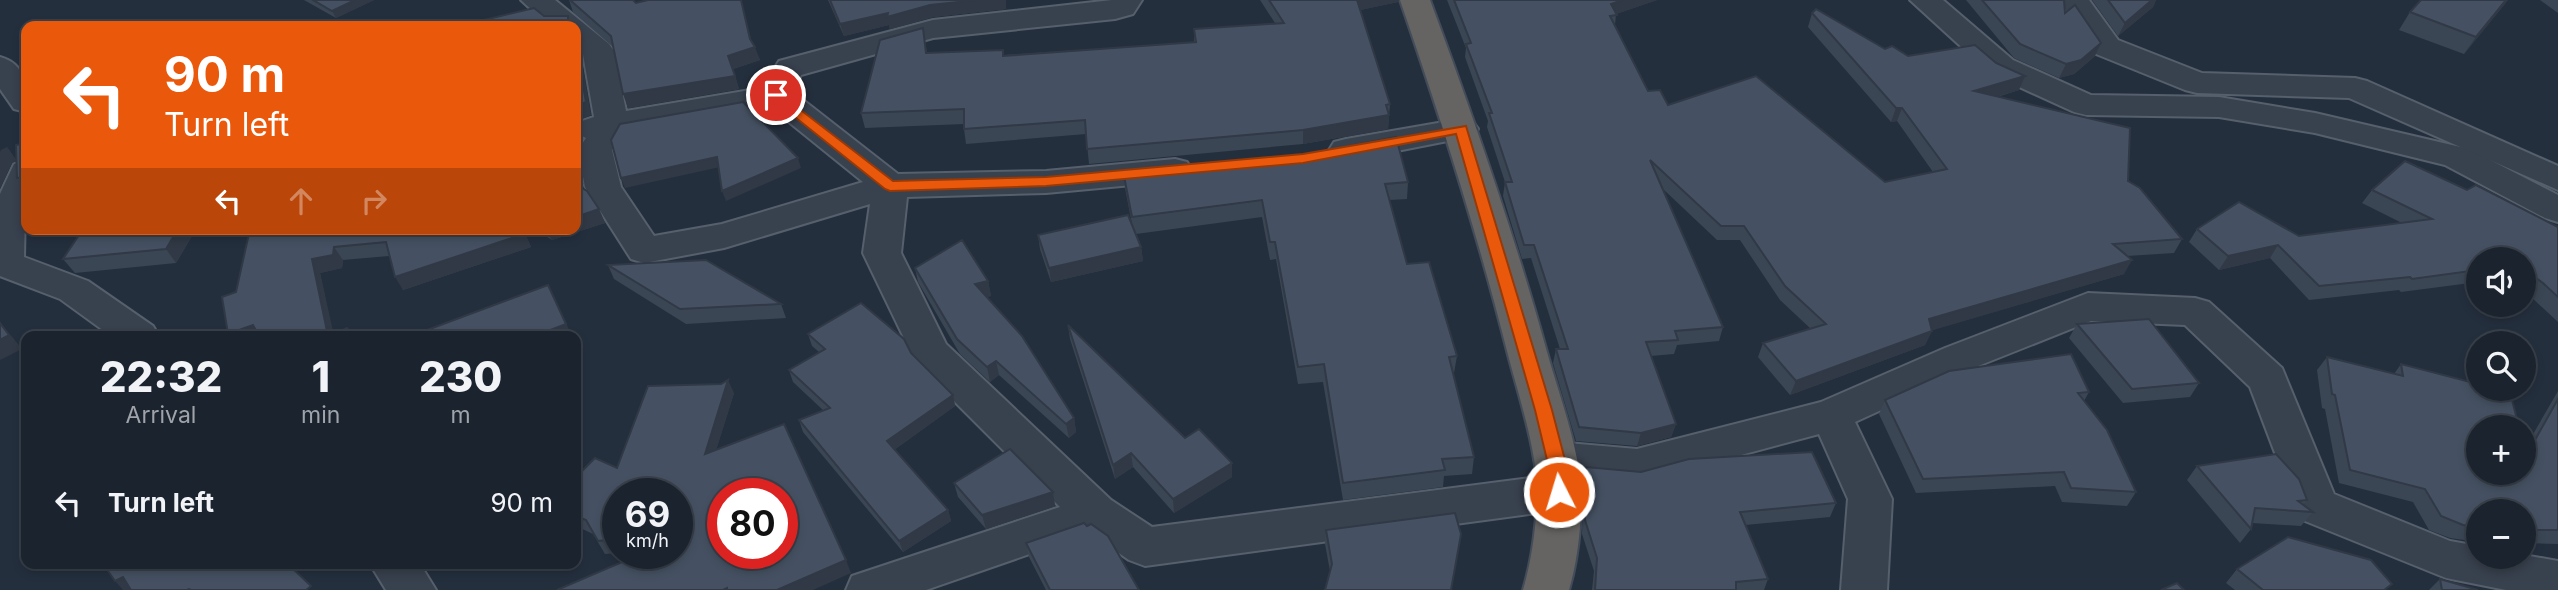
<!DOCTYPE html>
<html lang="en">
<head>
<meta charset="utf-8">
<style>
  :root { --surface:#1b232e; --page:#242b36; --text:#f1f3f6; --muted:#a0a4aa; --line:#39404a }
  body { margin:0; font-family:Inter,sans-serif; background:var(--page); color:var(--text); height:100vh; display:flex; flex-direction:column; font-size:26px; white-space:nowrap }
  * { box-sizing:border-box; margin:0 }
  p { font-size:23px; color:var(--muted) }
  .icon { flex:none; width:38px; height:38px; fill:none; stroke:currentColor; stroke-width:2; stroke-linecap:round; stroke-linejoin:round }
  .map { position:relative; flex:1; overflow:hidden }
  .side { position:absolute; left:21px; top:331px; width:560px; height:238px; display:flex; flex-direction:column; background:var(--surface); border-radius:14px; box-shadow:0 4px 10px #0003,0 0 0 2px var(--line) }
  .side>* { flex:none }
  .top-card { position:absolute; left:21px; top:21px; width:560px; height:214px; border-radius:14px; box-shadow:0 4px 10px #0003,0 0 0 2px var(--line); background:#ea580c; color:#fff; overflow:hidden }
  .buttons { position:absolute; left:2466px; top:247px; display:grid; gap:14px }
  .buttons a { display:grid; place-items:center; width:70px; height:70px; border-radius:50%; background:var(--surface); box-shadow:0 4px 10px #0003,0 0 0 2px var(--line); font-size:35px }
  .speed { position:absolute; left:602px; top:478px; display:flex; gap:14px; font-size:35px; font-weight:700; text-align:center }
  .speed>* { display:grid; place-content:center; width:91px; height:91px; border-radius:50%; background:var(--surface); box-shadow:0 4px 10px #0003,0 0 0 2px var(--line); line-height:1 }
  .speed small { font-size:18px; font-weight:400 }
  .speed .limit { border:10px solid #d22; background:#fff; color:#111 }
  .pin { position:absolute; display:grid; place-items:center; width:60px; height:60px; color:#fff; margin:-30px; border:4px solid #fff; border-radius:50%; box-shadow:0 2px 7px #0007 }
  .me { position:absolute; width:77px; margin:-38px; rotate:355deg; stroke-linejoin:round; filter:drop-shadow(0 0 5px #0008) }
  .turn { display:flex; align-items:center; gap:24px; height:147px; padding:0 28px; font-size:32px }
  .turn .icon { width:91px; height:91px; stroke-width:2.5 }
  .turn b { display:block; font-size:49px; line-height:60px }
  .lanes { display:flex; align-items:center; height:66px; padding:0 28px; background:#0003; justify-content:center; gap:35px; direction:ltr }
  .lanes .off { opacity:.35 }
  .eta { display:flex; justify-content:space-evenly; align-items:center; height:119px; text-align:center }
  .eta b { font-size:42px; font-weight:800; line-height:49px }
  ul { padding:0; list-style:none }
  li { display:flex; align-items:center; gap:21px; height:105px; padding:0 28px }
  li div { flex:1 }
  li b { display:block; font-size:26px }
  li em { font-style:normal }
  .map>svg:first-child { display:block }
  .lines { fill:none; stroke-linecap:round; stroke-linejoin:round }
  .minor-casing { stroke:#565f6c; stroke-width:4 }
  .tertiary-casing { stroke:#565f6c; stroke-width:4 }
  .trunk-casing { stroke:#434c59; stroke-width:4 }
  .minor { fill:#38414e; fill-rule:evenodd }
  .tertiary { fill:#38414e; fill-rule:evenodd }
  .trunk { fill:#656462; fill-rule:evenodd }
  .wall { fill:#3b4654 }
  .shaded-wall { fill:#303945 }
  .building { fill:#455162; stroke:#303945; stroke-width:2; fill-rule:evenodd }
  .route { fill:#ea580c; stroke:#983908; stroke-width:2 }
</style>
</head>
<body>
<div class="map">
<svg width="2558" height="590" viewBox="0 0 2558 590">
  <rect width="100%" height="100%" fill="#242f3e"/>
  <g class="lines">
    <g class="minor-casing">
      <g id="minor">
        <path d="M521,0H555L609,44L614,51L626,111L762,88L779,61L933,20L1112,0H1142L1133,14L1115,19L933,38L801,75L793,92L898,174L1046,171L1175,159L1187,162L1192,170L1187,178L1175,181L1046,193L907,197L901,253L946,344L1111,500L1152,527L1554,475L1541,471L1534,459L1541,447L1556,442L1637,449L1821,402L1945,348L2088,293L2195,298L2209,302L2282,368L2334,494L2450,541L2478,546V556L2524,555L2558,561V590H2506L2446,578L2300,519L2250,387L2185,325L2091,321L1973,368L1855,422L1892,499L1887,590H1841L1848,499L1819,434L1637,483L1565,477L1575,480L1581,492L1575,504L1559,510L1145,566L1129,560L1090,533L926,590H846L852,576L1060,507L916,363L863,253L870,204L724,248L644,263L631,259L585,187L578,150L586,138L576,133V123L594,117L583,54L576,49V26H549ZM769,106L863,182L722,224L654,236L621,187L612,150L623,132Z"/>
        <polygon points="1910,0 1943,0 2013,60 2091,95 2219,97 2315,113 2469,149 2558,195 2558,222 2545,218 2445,165 2315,133 2219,117 2086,115 2074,112 1991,74"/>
        <path d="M0,57C27,64 26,88 26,112L14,109L0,89Z"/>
        <polygon points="1461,119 1473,122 1478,129 1473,136 1346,161 1334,158 1329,150 1334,142 1346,139"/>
        <polygon points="26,161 24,257 88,281 153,326 159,336 111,336 60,299 0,276 0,194 14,164"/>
        <polygon points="370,564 420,564 436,590 386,590"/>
      </g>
    </g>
    <g class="tertiary-casing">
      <polygon id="tertiary" points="2059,0 2089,0 2118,40 2202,73 2355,78 2367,81 2558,166 2558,190 2349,98 2197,93 2185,90 2096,54"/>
    </g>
    <g class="trunk-casing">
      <path id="trunk" d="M1400,0H1430C1473,116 1514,233 1547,352C1557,387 1570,423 1577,459C1585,497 1580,553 1569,590H1523C1534,553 1541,497 1534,459C1528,422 1516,386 1507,351C1477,232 1440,116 1400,0Z"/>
    </g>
    <use href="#minor" class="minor"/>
    <use href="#tertiary" class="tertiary"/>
    <use href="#trunk" class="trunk"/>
  </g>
  <g class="wall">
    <polygon points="304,0 374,0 336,18"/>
    <polygon points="569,0 633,0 636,3 741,0 751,41 760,60 733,69 739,89 628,108 613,47 573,12"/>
    <polygon points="828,0 1006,0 1006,9 933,17 890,29 889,25 844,36"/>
    <polygon points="1260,0 1399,0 1398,2 1360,10 1390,104 1388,129 1303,144 1089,164 1086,134 966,144 964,129 964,124 865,128 861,113 923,28 927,53 1004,55 1194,42 1194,29 1275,23"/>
    <polygon points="1447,0 1657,0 1616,14 1615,25 1648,91 1668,105 1885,182 1933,172 1897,121 1891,122 1808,27 1812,13 1885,49 2019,90 1997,97 2128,181 2182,239 2174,253 2127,256 2124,274 1932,330 1925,345 1790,395 1758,357 1763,343 1811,329 1780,300 1740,240 1717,240 1663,189 1723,327 1719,341 1677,345 1674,354 1651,356 1676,424 1671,437 1637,446 1576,441 1553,363 1556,349 1560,349 1531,258 1522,259 1503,196 1505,182 1487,127 1488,121 1465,57 1466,48"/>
    <polygon points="1966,0 2064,0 2065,13 2095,56 2074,74 2059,78 2014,58"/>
    <polygon points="2092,0 2156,0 2153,7 2118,36"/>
    <polygon points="2508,0 2464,54 2399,30 2410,12"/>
    <polygon points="2540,0 2558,0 2558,13"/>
    <polygon points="26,143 26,190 17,178 16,161 12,163 7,147 16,160"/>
    <polygon points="576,152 581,182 585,190 599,209 605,223 552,240 534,229 576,229"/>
    <polygon points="1123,171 1408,182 1407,199 1389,200 1407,264 1457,356 1454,373 1453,373 1474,457 1472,474 1444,476 1443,487 1343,500 1323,382 1298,384 1276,259 1270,260 1262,217 1136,234 1141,247 1143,261 1051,282 1040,249 1038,235 1132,224 1125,188"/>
    <polygon points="2372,190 2467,190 2558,227 2558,322 2531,297 2524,291 2524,259 2478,259 2478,282 2401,292 2399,290 2309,300 2270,258 2219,270 2189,242 2197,229 2299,236 2402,223 2362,203"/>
    <polygon points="196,229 176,263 75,273 63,259"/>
    <polygon points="250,229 523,229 531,247 403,290 389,256 343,260 342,268 320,273 333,334 352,336 229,336 236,292"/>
    <polygon points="608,265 781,304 786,318 686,324 614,279"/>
    <polygon points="915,268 988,281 991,296 986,297 1074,418 1076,432 1069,438 999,375 990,382 960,354 918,282"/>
    <polygon points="2077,324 2199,383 2190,397 2123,403 2069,338"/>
    <polygon points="1068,325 1185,438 1232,477 1174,513 1133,467 1115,479 1070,339"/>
    <polygon points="808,334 911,353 953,395 955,406 894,450 948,510 951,521 903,552 803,432 799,420 824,411 793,382 789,370 819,352 812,346"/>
    <polygon points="2327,357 2394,374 2401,364 2525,448 2558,391 2558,544 2524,543 2524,511 2478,511 2478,542 2450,538 2429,530 2413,502 2339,483 2325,409 2322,408 2317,370"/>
    <polygon points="2089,392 2084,401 2136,492 2127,506 2062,502 2055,486 1916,493 1879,414 1885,400"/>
    <polygon points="734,393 716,450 851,573 677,553 677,494 618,494 618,553 605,554 593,534 576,526 576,477 617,468"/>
    <polygon points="2197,466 2307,500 2303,505 2313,512 2301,526 2252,523 2251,529 2240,543 2187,480"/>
    <polygon points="1586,467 1836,503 1830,517 1745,525 1768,579 1764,590 1592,590 1594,571 1582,534 1583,481"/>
    <polygon points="954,483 1053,492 1055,506 986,529 958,497"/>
    <polygon points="1455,513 1330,571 1325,544 1326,530"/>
    <polygon points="1026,543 1139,590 1046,590 1029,557"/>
    <polygon points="422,564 490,564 426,569"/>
    <polygon points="2237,569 2387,590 2235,590 2226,583"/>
    <polygon points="2440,579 2478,590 2429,590"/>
  </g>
  <g class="shaded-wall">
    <polygon points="355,0 374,0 336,18 332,11"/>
    <polygon points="741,0 753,47 755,47 760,60 732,69 728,56"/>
    <polygon points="978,0 1006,0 1006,9 933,17 890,29 889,25 844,36 840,24 888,13 930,5"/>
    <polygon points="1356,0 1399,0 1398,2 1356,11"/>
    <polygon points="1623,0 1657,0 1613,15 1611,4"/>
    <polygon points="2152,0 2156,0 2153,7 2118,36 2125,23"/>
    <polygon points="2506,0 2508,0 2464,54 2476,37"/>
    <polygon points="568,16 572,26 568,26"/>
    <polygon points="2101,43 2095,56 2074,74 2059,78 2066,64"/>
    <polygon points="576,44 581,56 591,115 576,122"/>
    <polygon points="735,76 739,89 628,108 623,94"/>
    <polygon points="2025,76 2019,90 1969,105 1974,91"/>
    <polygon points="1896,108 1902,108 1897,121 1891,122"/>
    <polygon points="1389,115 1388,129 1303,144 1303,130"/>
    <polygon points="577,126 582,139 576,150 576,127"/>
    <polygon points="7,147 17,161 12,163 0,189 0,152 1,150"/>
    <polygon points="576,152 582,184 588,197 577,185"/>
    <polygon points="717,157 720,167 625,188 621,178"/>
    <polygon points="798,158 801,168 726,201 722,191"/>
    <polygon points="599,209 605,223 552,240 546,229 576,229 576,217"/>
    <polygon points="178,229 196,229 176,263 166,249"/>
    <polygon points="523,229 531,247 403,290 395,277"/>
    <polygon points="2278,245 2270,258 2219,270 2228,256"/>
    <polygon points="334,247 343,260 342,268 320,273 334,336 328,336 312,259"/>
    <polygon points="1141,247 1143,261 1051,282 1049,268"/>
    <polygon points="2132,260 2124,274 1923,333 1929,319"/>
    <polygon points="988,281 991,296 978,298 975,284"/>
    <polygon points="548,285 572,336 535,336"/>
    <polygon points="0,322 22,349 0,360"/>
    <polygon points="253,325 261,336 229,336 228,334"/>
    <polygon points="1932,331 1925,345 1790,395 1796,381"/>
    <polygon points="996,361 999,375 990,382 987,367"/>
    <polygon points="728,380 734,393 711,467 705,454"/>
    <polygon points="953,395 955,406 890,453 887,441"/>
    <polygon points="1074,418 1076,432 1069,438 1066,424"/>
    <polygon points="1676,424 1671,437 1637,446 1641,433"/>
    <polygon points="1131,453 1133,467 1115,479 1113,465"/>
    <polygon points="1232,463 1232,477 1174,513 1173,499"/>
    <polygon points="1053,492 1055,506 986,529 982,515"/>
    <polygon points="948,510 951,521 903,552 899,541"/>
    <polygon points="846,560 851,573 813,590 777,590"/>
    <polygon points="123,577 136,590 123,590 115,581"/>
  </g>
  <g class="building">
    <polygon points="313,0 355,0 332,11"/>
    <polygon points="570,0 633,0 636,3 648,0 741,0 750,39 755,47 728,56 735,76 623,94 611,36"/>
    <polygon points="830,0 978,0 930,5 887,17 888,13 840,24"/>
    <polygon points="1269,0 1357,0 1390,104 1386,105 1389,115 1303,130 1087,149 1085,120 964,129 964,109 861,113 880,40 923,28 926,53 1003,50 1003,56 1196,42 1194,29 1284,23"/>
    <polygon points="1454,0 1623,0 1611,4 1617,15 1610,16 1648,91 1660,90 1668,105 1756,76 1885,182 1947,169 1902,108 1896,108 1812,13 1816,9 1885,49 1892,46 1908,56 1975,45 1996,63 2025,76 1974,91 2130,128 2128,181 2140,188 2182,239 2113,244 2132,260 1929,319 1932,331 1796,381 1763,343 1826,324 1785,286 1744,226 1721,226 1650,160 1723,327 1675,331 1678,340 1646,342 1676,424 1641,433 1579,427 1556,349 1568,349 1534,245 1524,245 1505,182 1512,182 1489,113 1492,113 1466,44 1471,43"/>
    <polygon points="1982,0 2064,0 2065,13 2075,5 2101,43 2081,60 2066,64 2020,44"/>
    <polygon points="2108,0 2152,0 2125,23"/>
    <polygon points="2421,0 2506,0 2476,37 2410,12"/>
    <polygon points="534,8 544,16 568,16 568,26 459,26"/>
    <polygon points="576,45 586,102 576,107"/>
    <polygon points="743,102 798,158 722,191 717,157 621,178 611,140 620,124"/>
    <polygon points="1396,137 1408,182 1385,184 1407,264 1429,262 1457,356 1449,357 1474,457 1442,459 1445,470 1343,483 1324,364 1298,367 1275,242 1270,242 1262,200 1132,217 1123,171 1304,155"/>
    <polygon points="26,143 26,177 17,178 16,145"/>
    <polygon points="2405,161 2467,190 2476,185 2558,227 2558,297 2543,283 2524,270 2524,259 2478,259 2478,270 2412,279 2410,277 2319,286 2278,245 2228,256 2197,229 2239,202 2299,236 2432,219 2372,190"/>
    <polygon points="576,170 577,174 582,183 577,185 587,191 599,209 576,217"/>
    <polygon points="1128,215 1141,247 1049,268 1038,235"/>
    <polygon points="83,229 178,229 166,249 63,259"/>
    <polygon points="250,229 522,229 524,234 395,277 386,242 334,247 333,255 312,259 328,336 259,336 253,325 228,334 222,297 236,292"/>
    <polygon points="962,240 988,281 975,284 1022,336 1074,418 1066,424 996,361 987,367 957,339 915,268"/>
    <polygon points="706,260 781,304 680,309 608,265"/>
    <polygon points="548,285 566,324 535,336 411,336"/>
    <polygon points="861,303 904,339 911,353 953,395 887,441 948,510 899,541 799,420 830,408 789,370 825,349 808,334"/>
    <polygon points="2149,319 2199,383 2132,389 2077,324"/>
    <polygon points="0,323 9,335 0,340"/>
    <polygon points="1068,325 1185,438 1199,429 1232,463 1173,499 1131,453 1113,465"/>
    <polygon points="347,328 352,336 329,336"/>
    <polygon points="2071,354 2089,392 2078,393 2107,430 2136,492 2071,488 2064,472 1923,479 1885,400 1949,371"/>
    <polygon points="2327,357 2403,376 2401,364 2478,384 2478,388 2497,388 2510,392 2519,427 2478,427 2478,472 2524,472 2524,442 2527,454 2558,399 2558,530 2524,530 2524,511 2478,511 2478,527 2463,525 2441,516 2425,489 2350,470 2335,395 2332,394"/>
    <path d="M728,380L705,454L784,424L846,560L777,590H727V588L723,590H557L643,553H677V538L689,533L677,534V494H618V539L598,541L586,520L576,516V477L595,458L617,468L648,386L721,384ZM723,494H782V553H723Z"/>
    <polygon points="1010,449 1053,492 982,515 954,483"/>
    <polygon points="1812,452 1836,503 1740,512 1768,579 1736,582 1736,590 1595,590 1597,558 1585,520 1586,467 1641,472 1689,459"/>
    <polygon points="2276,454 2299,479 2307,500 2298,501 2313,512 2255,508 2251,529 2197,466"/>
    <polygon points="1455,513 1461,534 1451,590 1325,590 1332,564 1326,530"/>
    <polygon points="1084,523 1087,526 1091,524 1108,536 1139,590 1050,590 1026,543"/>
    <polygon points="2288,537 2371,560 2392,584 2384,590 2263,590 2237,569"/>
    <polygon points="103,564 288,564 311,586 306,590 191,590 189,589 187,590 131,590 123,577 115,581"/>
    <polygon points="2440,579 2478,590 2442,590"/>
    <polygon points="2177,583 2184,590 2161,590"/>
  </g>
  <polygon class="route" points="776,91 893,181 1046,177 1303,154 1466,126 1552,410 1565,460 1568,492 1565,498 1559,500 1552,498 1547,460 1535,410 1456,134 1303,163 1046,186 890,191 885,189 771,98 771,92"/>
</svg>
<div class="buttons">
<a><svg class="icon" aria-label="sound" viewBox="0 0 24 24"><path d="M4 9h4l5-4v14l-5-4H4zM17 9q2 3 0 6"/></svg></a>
<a><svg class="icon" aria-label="search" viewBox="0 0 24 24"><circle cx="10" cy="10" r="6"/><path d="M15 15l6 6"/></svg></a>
<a>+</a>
<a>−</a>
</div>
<div class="speed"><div>69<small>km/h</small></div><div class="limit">80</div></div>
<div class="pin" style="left:776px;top:95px;background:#d93025"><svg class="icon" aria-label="arrive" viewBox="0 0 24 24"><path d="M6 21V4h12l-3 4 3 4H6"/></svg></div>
<svg class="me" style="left:1559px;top:492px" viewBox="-20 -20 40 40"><circle r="17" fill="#ea580c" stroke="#fff" stroke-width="3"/><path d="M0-11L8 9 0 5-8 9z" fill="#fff"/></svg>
<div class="top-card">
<div class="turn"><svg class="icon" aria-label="left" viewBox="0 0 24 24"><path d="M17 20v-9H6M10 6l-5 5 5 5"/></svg><div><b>90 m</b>Turn left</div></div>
<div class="lanes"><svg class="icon" aria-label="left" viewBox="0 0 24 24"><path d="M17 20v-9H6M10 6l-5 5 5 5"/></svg><svg class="icon off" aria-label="ahead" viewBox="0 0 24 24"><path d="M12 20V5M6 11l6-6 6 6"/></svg><svg class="icon off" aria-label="right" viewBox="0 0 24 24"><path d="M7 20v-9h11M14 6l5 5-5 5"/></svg></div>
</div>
<section class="side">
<div class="eta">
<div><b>22:32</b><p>Arrival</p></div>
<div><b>1</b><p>min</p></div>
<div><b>230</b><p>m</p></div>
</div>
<ul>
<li><svg class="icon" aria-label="left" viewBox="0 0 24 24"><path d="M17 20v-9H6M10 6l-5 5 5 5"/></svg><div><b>Turn left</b></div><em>90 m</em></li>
</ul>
</section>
</div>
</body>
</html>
